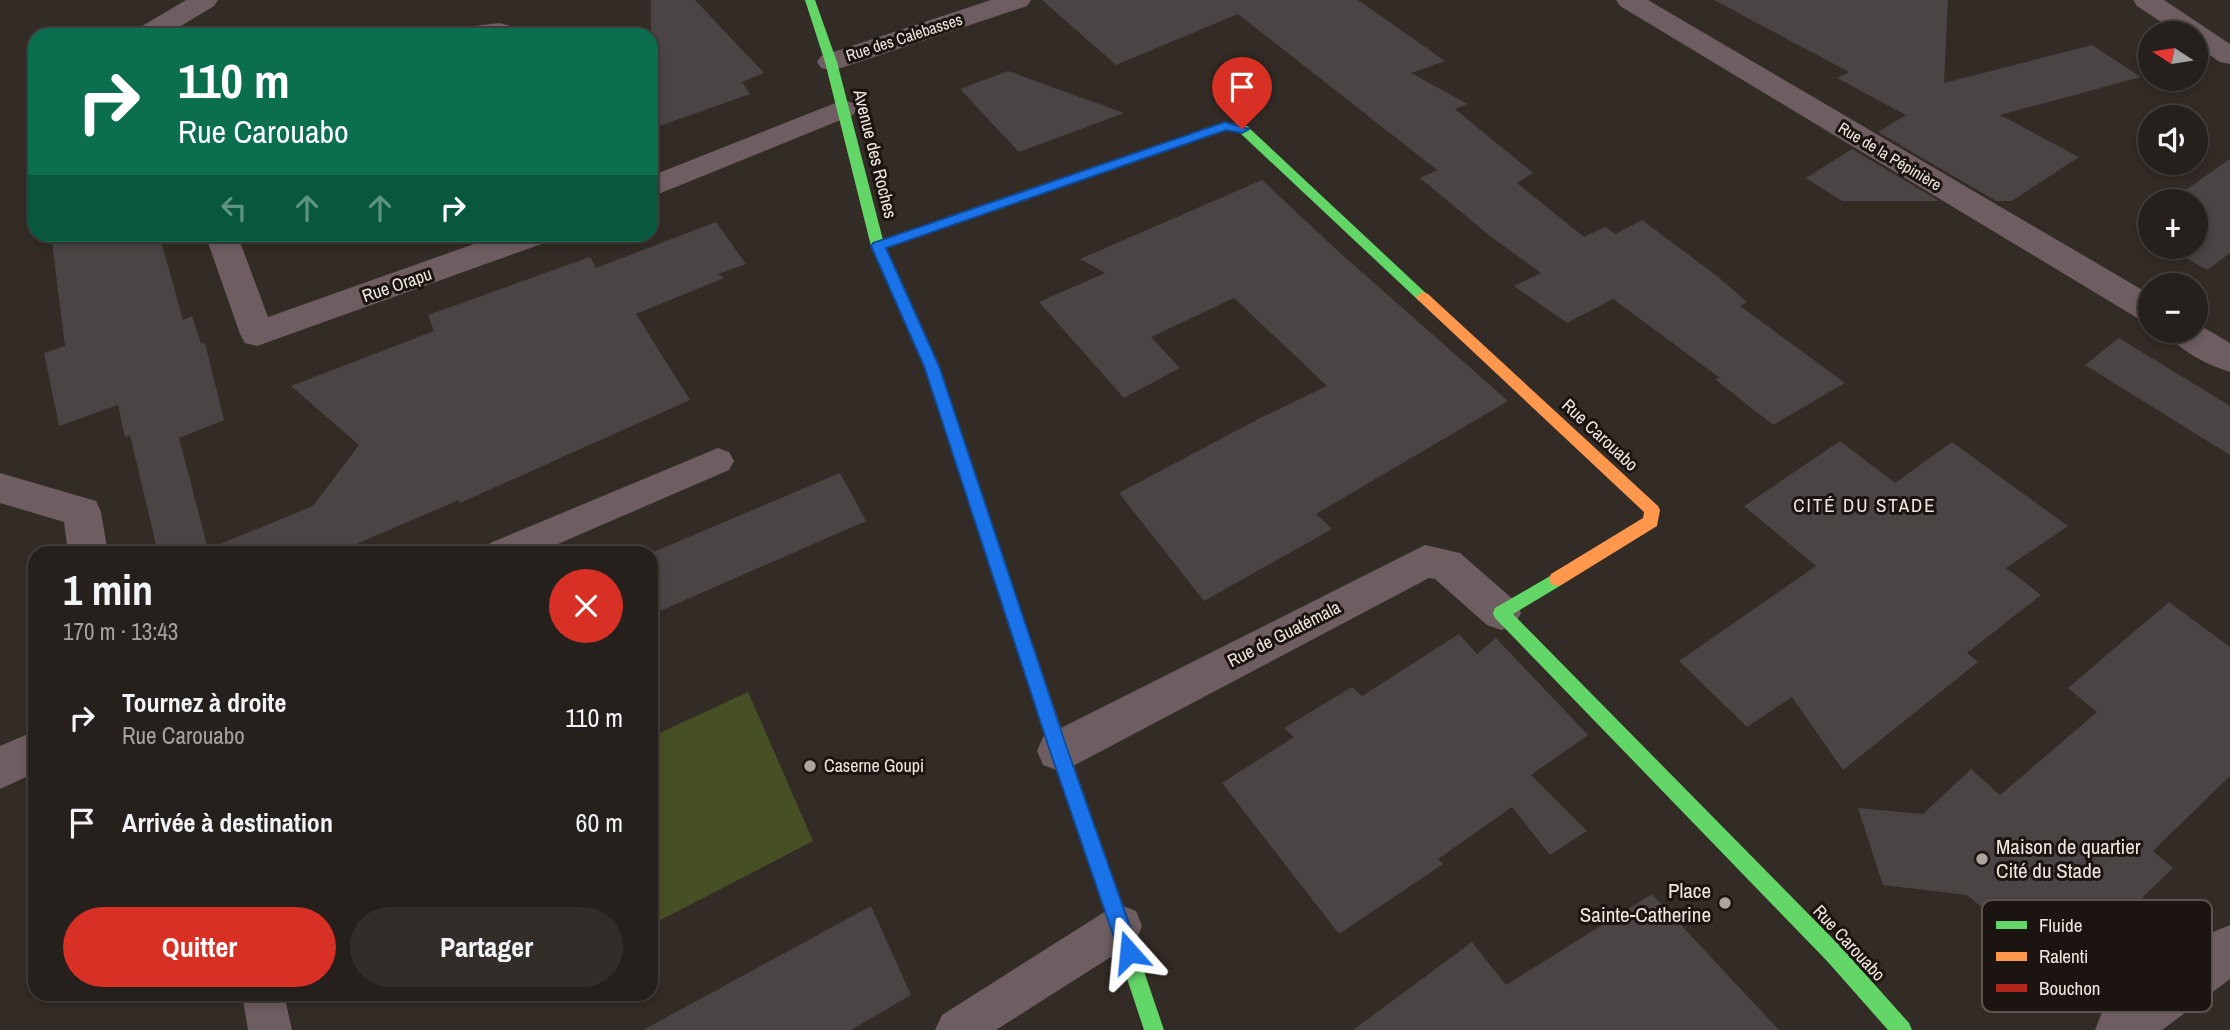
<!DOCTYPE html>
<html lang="fr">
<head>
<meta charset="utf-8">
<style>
  :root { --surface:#26201c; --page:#322d29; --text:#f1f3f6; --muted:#a4a3a3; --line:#423e3b; --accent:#d93025 }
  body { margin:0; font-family:"Archivo Narrow",sans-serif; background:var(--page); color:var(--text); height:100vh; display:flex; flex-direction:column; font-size:26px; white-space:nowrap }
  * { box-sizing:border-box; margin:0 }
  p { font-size:23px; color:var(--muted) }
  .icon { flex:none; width:38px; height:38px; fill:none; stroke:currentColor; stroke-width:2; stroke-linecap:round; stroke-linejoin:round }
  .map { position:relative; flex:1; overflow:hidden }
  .panel { position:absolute; left:28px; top:546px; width:630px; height:455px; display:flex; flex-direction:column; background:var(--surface); border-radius:21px; box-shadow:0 4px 10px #0003,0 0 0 2px var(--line) }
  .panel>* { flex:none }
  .hud { position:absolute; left:28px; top:28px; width:630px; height:214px; border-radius:21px; box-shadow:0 4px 10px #0003,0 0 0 2px var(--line); background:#0b6e4f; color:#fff; overflow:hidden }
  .needle { width:46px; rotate:282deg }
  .buttons { position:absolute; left:2138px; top:21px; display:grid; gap:14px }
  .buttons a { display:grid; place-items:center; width:70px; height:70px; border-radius:50%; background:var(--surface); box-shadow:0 4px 10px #0003,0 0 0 2px var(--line); font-size:35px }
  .pin { position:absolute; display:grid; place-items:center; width:60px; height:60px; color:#fff; margin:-72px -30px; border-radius:50% 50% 50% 0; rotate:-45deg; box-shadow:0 0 7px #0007 }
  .pin .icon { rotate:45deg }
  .me { position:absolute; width:77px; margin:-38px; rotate:342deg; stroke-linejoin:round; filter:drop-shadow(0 0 5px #0008) }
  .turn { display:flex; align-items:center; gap:24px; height:147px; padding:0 35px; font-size:32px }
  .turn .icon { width:91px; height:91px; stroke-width:2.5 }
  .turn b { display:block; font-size:49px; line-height:60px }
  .lanes { display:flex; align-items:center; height:66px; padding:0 35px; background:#0003; justify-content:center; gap:35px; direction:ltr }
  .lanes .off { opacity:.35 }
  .round { display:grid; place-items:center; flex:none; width:74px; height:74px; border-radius:37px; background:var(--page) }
  .summary { display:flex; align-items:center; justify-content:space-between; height:119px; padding:0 35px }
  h1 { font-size:42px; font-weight:800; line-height:52px }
  .action { display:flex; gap:14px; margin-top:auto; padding:14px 35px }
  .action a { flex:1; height:80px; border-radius:42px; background:var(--accent); color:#fff; font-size:28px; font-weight:800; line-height:80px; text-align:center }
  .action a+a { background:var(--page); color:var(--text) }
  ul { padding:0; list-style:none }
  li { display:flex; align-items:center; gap:21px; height:105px; padding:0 35px }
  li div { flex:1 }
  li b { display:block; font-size:26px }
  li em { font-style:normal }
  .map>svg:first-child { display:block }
  .green { fill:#475024 }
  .building { fill:#4a4445 }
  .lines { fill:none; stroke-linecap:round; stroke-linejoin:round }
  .lane { fill:#6e5e61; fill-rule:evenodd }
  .street { fill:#6e5e61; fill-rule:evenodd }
  .fast { fill:#63d668; fill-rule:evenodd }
  .slow { fill:#ff974d; fill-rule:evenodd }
  .jam { fill:#b3261e; fill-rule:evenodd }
  .route { fill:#1a73e8; stroke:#114b97; stroke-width:2 }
  .poi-dot { fill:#aea5a0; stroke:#1b1410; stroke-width:2.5 }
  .labels { text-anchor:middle; stroke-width:6; stroke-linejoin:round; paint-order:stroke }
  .far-street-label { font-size:16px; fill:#f0e7e1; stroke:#1b1410 }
  .street-label { font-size:18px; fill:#f0e7e1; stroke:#1b1410 }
  .poi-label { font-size:18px; fill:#f0e7e1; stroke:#1b1410; text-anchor:start }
  .neighbourhood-label { font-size:19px; letter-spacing:2px; fill:#f0e7e1; stroke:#1b1410 }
  .near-poi-label { font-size:21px; fill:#f0e7e1; stroke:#1b1410; text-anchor:start }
  .key { fill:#1b1410; stroke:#5b534f; stroke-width:2 }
  .key-label { font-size:19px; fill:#f0e7e1 }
</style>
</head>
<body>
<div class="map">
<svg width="2230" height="1030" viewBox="0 0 2230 1030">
  <rect width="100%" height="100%" fill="#332b26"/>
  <polygon class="green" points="748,692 813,841 651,925 651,737"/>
  <g class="building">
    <polygon points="651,0 695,0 764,73 742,82 750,94 651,129"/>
    <polygon points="1042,0 1358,0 1445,61 1411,73 1468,104 1455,109 1533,173 1517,183 1584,237 1605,227 1615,234 1642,220 1717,276 1747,302 1740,306 1845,383 1773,425 1715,379 1720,378 1613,299 1567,323 1514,286 1541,273 1490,236 1420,178 1437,170 1238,14 1116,65"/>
    <polygon points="1714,0 1948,0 1944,83 2092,45 2141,77 2000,115 2079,157 2012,201 1996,201 1878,132 1906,115 1837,78 1849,72"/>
    <polygon points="1008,71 1124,113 1019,152 960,89"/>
    <polygon points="1852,149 1939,201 1842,201 1806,178"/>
    <polygon points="2230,159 2230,253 2207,270 2167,247 2196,247 2196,201 2170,201"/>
    <polygon points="1262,180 1339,252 1508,401 1316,514 1332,529 1204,601 1119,493 1260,418 1327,386 1234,298 1151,337 1180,368 1124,398 1039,302 1105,273 1080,259"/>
    <polygon points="716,222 746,264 718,274 724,278 636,314 690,400 460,503 459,500 335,553 158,553 130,435 125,437 118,405 59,426 44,353 65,346 51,234 159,234 183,320 192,316 201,344 205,343 224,420 179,438 208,549 313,506 359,445 291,386 434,331 428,315 590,257 596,268"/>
    <polygon points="2119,338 2230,406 2230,455 2085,365"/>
    <polygon points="1840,441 1895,483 1952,442 2068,526 2006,568 2041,595 1967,653 1978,662 1843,770 1792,697 1747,727 1679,661 1816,566 1744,506"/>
    <polygon points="840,473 866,521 651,615 651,553"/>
    <polygon points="2169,602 2230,647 2230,776 2153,851 2173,868 2104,935 2118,963 2098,987 2036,981 2021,939 1967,895 1883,885 1858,808 1923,814 1971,769 2000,795 2097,712 2068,688"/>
    <polygon points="1459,634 1477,654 1496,638 1588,735 1531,775 1587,831 1550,855 1512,807 1438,859 1443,864 1339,934 1222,783 1294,737 1284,728 1352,687 1362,696"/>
    <polygon points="1652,894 1779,1030 1353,1030 1472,942 1506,985"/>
    <polygon points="871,906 911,995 851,1030 643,1030"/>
  </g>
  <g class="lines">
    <g class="lane">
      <polygon points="718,448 729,452 734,461 729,470 537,553 485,553 490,543"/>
      <polygon points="1121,905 1136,911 1142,926 1136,941 996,1030 935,1030 942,1015 1106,911"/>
      <polygon points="242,994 284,994 292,1030 248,1030"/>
    </g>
    <g class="street">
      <polygon points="186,0 218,0 214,6 166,35 133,35 137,29"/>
      <polygon points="991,0 1031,0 1027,6 841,68 831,70 821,68 817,62 821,56"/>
      <polygon points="1616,0 1648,0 2151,295 2151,323 2139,319 1620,6"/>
      <polygon points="2133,0 2164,0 2230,44 2230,64 2220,62 2196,46 2196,33 2178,33 2137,6"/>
      <polygon points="499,23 523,29 527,35 447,35 451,29"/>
      <polygon points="843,100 853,103 858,109 853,115 651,197 651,176"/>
      <polygon points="205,234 237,234 268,317 502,234 552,234 547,242 257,346 245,343 240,334"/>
      <path d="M2196,323L2230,343V372C2210,366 2177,350 2166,331H2196Z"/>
      <polygon points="0,473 96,501 101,512 108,553 68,553 64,522 0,503"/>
      <polygon points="1425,545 1460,553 1515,601 1521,613 1515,625 1501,630 1487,625 1435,579 1429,578 1075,765 1059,771 1043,765 1037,751 1043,737"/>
      <polygon points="35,731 35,773 0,789 0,746"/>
      <polygon points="2230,925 2230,979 2162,1030 2095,1030 2102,1012 2213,932"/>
    </g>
    <g class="fast">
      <polygon points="805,0 815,0 837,62 883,240 1225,122 1247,126 1430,297 1428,300 1418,300 1239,132 1226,130 886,248 938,366 960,431 958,435 948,435 924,366 871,246 825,62"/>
      <polygon points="1557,572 1563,574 1565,579 1563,584 1513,614 1841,947 1909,1023 1912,1030 1888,1030 1827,961 1495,618 1493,613 1495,608"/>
      <polygon points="1093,839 1100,842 1102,848 1164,1030 1144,1030 1084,848 1086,842"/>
    </g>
    <g class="slow">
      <polygon points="1423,292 1428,294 1658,506 1660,510 1657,526 1563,584 1557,586 1551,584 1549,579 1551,574 1643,518 1644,512 1418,300 1416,297"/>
      <polygon points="1025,638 1031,640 1033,645 1102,848 1100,854 1093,857 1086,854 1084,848 1017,645 1019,640"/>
    </g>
    <polygon class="jam" points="953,425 960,431 1033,645 1031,650 1025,652 1019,650 1017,645 946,431"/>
  </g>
  <polygon class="route" points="1225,122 1249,129 1242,133 1226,130 886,248 939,366 1068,751 1139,952 1136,959 1129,962 1122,959 1119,952 1050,751 924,366 871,246 873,243"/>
  <g class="poi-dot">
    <circle cx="810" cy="766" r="7"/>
    <circle cx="1982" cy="859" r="7"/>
    <circle cx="1725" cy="903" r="7"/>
  </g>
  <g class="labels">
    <g class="far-street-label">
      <text transform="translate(904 37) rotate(-18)" y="6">Rue des Calebasses</text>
      <text transform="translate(1890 156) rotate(31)" y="6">Rue de la Pépinière</text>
    </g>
    <g class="street-label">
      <text transform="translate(875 154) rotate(76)" y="6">Avenue des Roches</text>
      <text transform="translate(397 285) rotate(-19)" y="6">Rue Orapu</text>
      <text transform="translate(1600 435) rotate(43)" y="6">Rue Carouabo</text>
      <text transform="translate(1284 634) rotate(-27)" y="6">Rue de Guatémala</text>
      <text transform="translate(1849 943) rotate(47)" y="6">Rue Carouabo</text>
    </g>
    <g class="poi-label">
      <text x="824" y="772">Caserne Goupi</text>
    </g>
    <g class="neighbourhood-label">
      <text x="1865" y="512">CITÉ DU STADE</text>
    </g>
    <g class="near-poi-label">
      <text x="1996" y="854">Maison de quartier<tspan x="1996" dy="24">Cité du Stade</tspan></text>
      <text x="1711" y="898" text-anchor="end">Place<tspan x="1711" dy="24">Sainte-Catherine</tspan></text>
    </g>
  </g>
  <rect x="1982" y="900" width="230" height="112" rx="10" class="key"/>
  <rect x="1996" y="921" width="31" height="8" fill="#63d668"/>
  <rect x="1996" y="952" width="31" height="9" fill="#ff974d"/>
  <rect x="1996" y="984" width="31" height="8" fill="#b3261e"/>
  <g class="key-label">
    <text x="2039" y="932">Fluide</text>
    <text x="2039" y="963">Ralenti</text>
    <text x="2039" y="995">Bouchon</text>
  </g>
</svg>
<div class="buttons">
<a><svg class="needle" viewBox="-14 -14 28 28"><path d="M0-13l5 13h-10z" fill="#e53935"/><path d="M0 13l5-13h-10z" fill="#a4a3a3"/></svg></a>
<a><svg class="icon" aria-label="sound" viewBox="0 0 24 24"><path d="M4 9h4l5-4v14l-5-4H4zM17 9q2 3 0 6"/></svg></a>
<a>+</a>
<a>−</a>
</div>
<div class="pin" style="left:1242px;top:129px;background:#d93025"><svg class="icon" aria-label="arrive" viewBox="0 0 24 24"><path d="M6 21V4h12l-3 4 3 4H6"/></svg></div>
<svg class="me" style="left:1129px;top:952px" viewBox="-20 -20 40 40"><path d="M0-17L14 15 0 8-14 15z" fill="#1a73e8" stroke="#fff" stroke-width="4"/></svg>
<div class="hud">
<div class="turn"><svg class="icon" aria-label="right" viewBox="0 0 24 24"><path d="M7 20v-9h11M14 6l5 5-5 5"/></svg><div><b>110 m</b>Rue Carouabo</div></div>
<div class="lanes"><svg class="icon off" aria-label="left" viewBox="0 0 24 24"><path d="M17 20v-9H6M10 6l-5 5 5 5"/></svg><svg class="icon off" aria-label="ahead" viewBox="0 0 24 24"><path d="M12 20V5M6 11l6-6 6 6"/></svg><svg class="icon off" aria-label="ahead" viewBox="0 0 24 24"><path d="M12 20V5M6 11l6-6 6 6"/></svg><svg class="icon" aria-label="right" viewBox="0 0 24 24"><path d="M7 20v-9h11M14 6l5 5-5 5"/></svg></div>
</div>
<section class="panel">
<div class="summary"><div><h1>1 min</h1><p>170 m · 13:43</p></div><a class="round" style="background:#d93025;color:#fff"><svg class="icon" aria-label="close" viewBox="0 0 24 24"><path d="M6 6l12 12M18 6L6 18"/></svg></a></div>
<ul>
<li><svg class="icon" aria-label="right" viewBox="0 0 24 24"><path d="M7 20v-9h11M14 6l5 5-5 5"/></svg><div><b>Tournez à droite</b><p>Rue Carouabo</p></div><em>110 m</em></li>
<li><svg class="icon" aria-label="arrive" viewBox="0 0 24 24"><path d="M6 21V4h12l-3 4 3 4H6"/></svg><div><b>Arrivée à destination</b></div><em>60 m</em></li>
</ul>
<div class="action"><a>Quitter</a><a>Partager</a></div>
</section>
</div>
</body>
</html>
